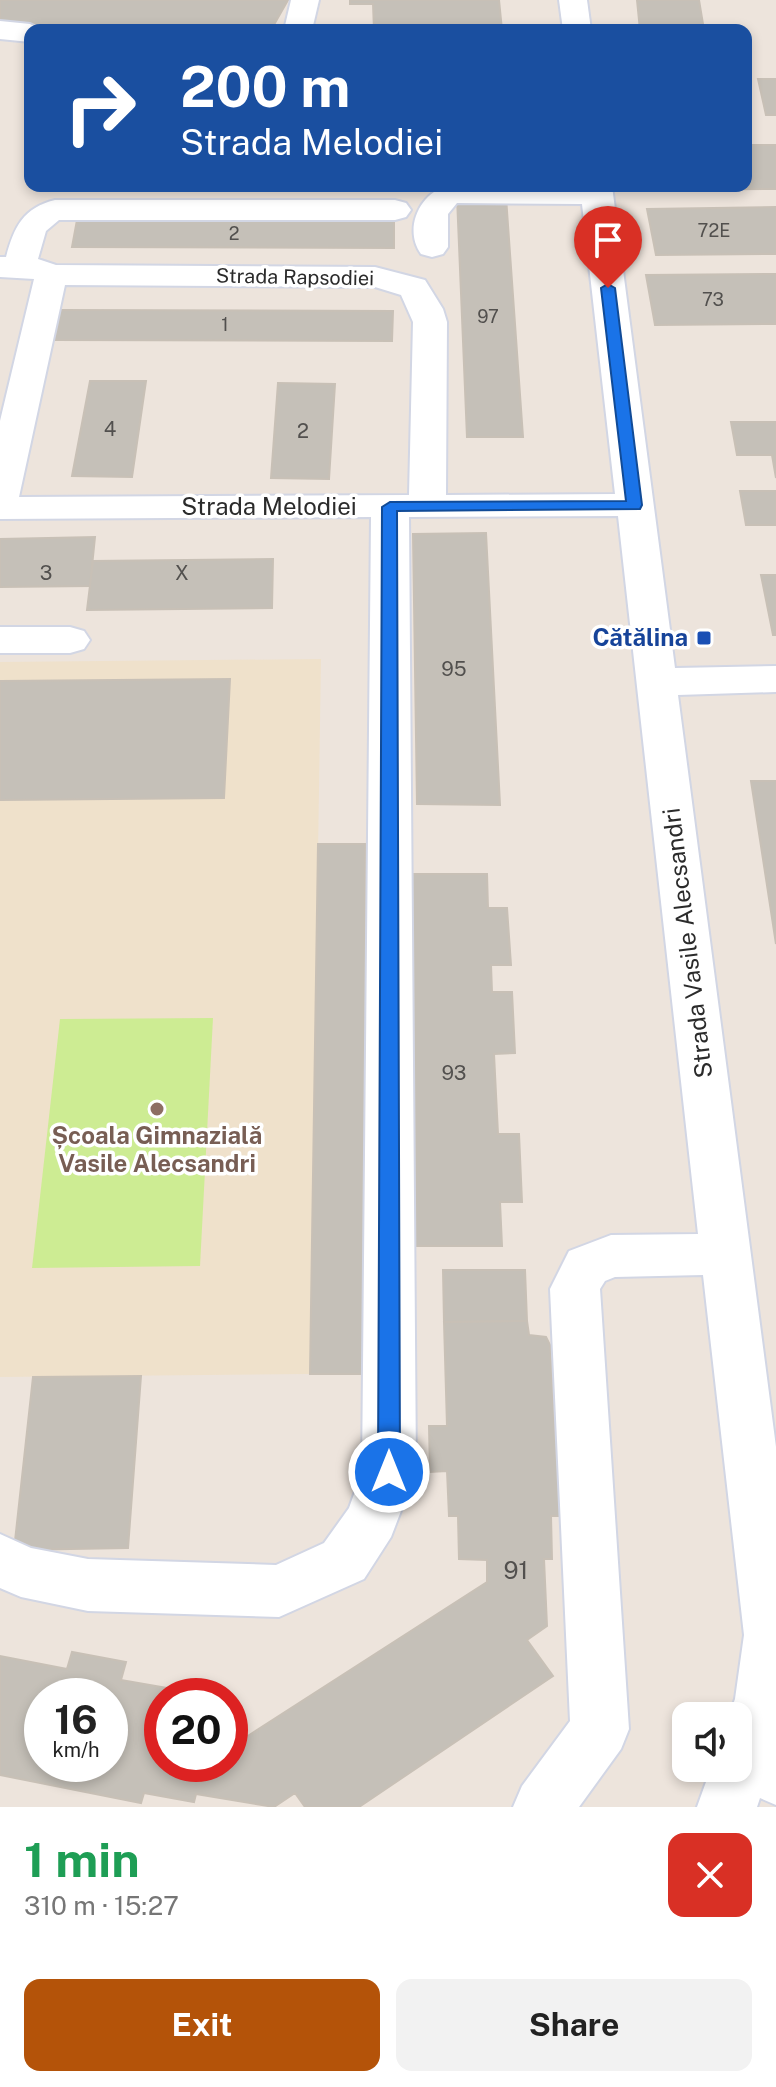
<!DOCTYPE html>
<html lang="en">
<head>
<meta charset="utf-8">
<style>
  :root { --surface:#fff; --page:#f2f2f2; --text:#222; --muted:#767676; --accent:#b45309 }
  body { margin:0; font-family:"Public Sans",sans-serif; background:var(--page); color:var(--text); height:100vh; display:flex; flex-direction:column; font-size:30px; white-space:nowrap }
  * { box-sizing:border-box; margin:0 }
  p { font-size:26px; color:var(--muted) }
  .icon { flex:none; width:44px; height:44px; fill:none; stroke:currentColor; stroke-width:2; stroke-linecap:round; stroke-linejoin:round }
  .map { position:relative; height:1807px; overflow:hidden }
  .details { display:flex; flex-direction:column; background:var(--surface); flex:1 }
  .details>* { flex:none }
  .guide { position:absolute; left:24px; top:24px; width:728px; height:168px; border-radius:16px; box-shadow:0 4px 12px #0003; background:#1a4fa0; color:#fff; overflow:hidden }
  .tools { position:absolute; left:672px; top:1702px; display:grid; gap:16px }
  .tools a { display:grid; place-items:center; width:80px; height:80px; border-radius:16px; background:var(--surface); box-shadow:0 4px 12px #0003; font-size:40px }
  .speed { position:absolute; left:24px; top:1678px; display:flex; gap:16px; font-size:40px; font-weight:700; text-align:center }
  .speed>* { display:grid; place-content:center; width:104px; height:104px; border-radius:50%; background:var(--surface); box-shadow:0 4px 12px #0003; line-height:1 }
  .speed small { font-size:20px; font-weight:400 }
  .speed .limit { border:12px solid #d22; background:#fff; color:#111 }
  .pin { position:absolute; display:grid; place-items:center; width:68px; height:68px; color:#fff; margin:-82px -34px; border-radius:50% 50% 50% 0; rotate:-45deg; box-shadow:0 0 8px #0007 }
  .pin .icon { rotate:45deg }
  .me { position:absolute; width:88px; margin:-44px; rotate:0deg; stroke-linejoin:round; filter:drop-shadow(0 0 6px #0008) }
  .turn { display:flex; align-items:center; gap:28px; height:168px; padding:0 24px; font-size:36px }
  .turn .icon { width:104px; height:104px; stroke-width:2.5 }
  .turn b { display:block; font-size:56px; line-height:68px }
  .round { display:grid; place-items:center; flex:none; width:84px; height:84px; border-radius:16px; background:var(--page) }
  .head { display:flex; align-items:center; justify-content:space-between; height:136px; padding:0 24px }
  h1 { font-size:48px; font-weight:700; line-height:60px; color:#1e9e55 }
  .button { display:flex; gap:16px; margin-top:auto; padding:16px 24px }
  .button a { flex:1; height:92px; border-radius:16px; background:var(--accent); color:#fff; font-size:32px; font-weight:700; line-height:92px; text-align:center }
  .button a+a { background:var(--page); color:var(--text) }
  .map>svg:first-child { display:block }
  .education { fill:#efe1cb }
  .pitch { fill:#cdec93 }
  .building { fill:#c5c0b8; stroke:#c8c0b6; stroke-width:2; fill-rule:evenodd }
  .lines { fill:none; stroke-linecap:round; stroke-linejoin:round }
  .minor-casing { stroke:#d2d6e4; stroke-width:4 }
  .minor { fill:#fff; fill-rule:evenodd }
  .route { fill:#1a73e8; stroke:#114b97; stroke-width:2 }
  .transit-dot { fill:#1a4fb4; stroke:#fff; stroke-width:3 }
  .education-dot { fill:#8d6e63; stroke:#fff; stroke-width:3 }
  .labels { text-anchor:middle; stroke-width:7; stroke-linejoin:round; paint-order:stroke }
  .far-number-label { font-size:18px; fill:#52504e }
  .far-street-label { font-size:20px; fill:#2b2b2b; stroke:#fff }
  .number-label { font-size:20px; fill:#52504e }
  .street-label { font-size:24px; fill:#2b2b2b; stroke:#fff }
  .transit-label { font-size:24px; font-weight:bold; fill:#164399; stroke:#fff; text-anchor:end }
  .education-label { font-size:24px; font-weight:bold; fill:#785e54; stroke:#fff }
  .near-number-label { font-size:24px; fill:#52504e }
</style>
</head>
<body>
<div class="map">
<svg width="776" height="1807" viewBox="0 0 776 1807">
  <rect width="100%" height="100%" fill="#ede4dc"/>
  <polygon class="education" points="321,659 310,1374 0,1377 0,662"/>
  <polygon class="pitch" points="213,1018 200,1266 32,1268 60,1019"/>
  <g class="building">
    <polygon points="0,0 288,0 271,30 66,30 0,23"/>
    <polygon points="350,0 499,0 502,30 374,30 373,4 350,4"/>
    <polygon points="637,0 699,0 704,30 640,30"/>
    <polygon points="758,79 776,79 776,115 766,115"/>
    <polygon points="746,145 776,145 776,189 656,190 655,186 746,186"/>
    <polygon points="457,197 506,197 523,437 467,437"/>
    <polygon points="776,207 776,254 656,255 647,209"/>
    <polygon points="77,220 394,221 394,248 72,247"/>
    <polygon points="776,274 776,324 655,325 646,275"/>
    <polygon points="59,310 393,311 392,341 54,340"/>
    <polygon points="90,381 146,381 132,477 72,476"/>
    <polygon points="278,383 335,384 329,479 271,478"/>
    <polygon points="731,422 776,422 776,478 772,455 737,455"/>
    <polygon points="740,491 776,491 776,525 746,525"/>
    <polygon points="486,533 500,805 417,804 413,534"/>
    <polygon points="95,537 90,586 0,587 0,539"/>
    <polygon points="273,559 272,608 87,610 93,561"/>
    <polygon points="761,575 776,575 776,635 773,635"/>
    <polygon points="230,679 224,798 0,800 0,681"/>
    <polygon points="751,781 776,781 776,944"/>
    <polygon points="318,844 365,844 367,1374 310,1374"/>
    <polygon points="411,874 487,874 488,908 507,908 511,965 491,965 492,992 512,992 515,1053 494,1054 498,1134 519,1134 522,1202 500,1202 502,1246 415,1246"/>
    <polygon points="443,1270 525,1270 527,1321 444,1322"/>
    <path d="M527,1321L529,1335L546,1337L550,1345L560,1516H551L552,1559H544L547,1626L527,1640L553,1676L359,1807H305L295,1793L274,1807L196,1794L194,1802L144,1793L141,1803L0,1775V1656L67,1669L72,1652L126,1662L121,1680L173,1689L170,1696H162V1764H230V1739L240,1741L487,1582V1560L459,1559L458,1516H449L447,1471L430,1472L429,1426H447L444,1322ZM42,1696H110V1764H42Z"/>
    <polygon points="141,1376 128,1548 14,1550 33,1377"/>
  </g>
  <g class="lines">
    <g class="minor-casing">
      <g id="minor">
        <polygon points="291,0 319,0 312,30 284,30"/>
        <polygon points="559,0 587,0 591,30 563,30"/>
        <polygon points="0,21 30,24 42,30 30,30 30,42 0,39"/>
        <path d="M447,186H612L675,668L776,666V692L678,695L776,1447V1805L760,1798L757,1807H697L711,1768H738V1716H729L735,1699L744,1635L703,1275L615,1277L605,1281L600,1289L629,1729L621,1749L579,1807H513L522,1786L570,1721L550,1289L569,1251L611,1235L698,1234L618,516L409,517L416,1472L391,1537L364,1579L279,1617L88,1611L21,1597L0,1588V1534L31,1548L88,1559L276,1565L324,1543L349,1508L362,1472L371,517L0,519V421L34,279L0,277V257H6C14,227 23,208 55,200H395L406,203L411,210L406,217L395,220H59L46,231L38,259L56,265L375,267L425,280L443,309L447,322L446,495L615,494L582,204L457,203L448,214V247L443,254L432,257L421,254C403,229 420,193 447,186ZM65,285L375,287L401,295L413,322L409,495L19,497Z"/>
        <polygon points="0,627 70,627 84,631 90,640 84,649 70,653 0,653"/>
      </g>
    </g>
    <use href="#minor" class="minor"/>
  </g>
  <polygon class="route" points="608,284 615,288 642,505 640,509 397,511 400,1472 397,1479 389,1482 381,1479 378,1472 382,507 390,502 626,501 601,288"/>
  <rect class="transit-dot" x="696" y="630" width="16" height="16" rx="4"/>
  <circle class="education-dot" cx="157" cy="1109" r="8"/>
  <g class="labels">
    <g class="far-number-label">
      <text x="714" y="237">72E</text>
      <text x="234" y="240">2</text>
      <text x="713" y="306">73</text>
      <text x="488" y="323">97</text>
      <text x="225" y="331">1</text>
    </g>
    <g class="far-street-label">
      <text transform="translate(295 277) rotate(1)" y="7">Strada Rapsodiei</text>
    </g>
    <g class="number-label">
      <text x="110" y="436">4</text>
      <text x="303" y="438">2</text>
      <text x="46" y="580">3</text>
      <text x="182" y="580">X</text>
      <text x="454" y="676">95</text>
      <text x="454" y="1080">93</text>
    </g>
    <g class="street-label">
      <text x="269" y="515">Strada Melodiei</text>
      <text transform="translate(688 943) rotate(-97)" y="8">Strada Vasile Alecsandri</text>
    </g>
    <g class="transit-label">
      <text x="688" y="646">Cătălina</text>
    </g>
    <g class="education-label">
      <text x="157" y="1144">Școala Gimnazială<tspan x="157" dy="28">Vasile Alecsandri</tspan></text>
    </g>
    <g class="near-number-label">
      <text x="516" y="1579">91</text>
    </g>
  </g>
</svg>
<div class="tools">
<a><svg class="icon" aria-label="sound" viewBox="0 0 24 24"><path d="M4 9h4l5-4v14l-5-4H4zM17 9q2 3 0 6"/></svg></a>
</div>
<div class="speed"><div>16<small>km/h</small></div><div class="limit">20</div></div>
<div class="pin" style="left:608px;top:288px;background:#d93025"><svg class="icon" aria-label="arrive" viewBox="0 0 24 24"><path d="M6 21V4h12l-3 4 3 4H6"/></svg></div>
<svg class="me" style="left:389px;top:1472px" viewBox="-20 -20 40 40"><circle r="17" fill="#1a73e8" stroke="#fff" stroke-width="3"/><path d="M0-11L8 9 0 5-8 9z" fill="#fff"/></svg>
<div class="guide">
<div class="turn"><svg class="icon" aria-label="right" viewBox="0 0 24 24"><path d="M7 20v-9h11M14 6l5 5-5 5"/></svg><div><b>200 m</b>Strada Melodiei</div></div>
</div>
</div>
<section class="details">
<div class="head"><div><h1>1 min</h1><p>310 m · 15:27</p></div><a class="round" style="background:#d93025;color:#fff"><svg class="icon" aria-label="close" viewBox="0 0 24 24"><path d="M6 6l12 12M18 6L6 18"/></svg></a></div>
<div class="button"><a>Exit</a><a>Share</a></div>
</section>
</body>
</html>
